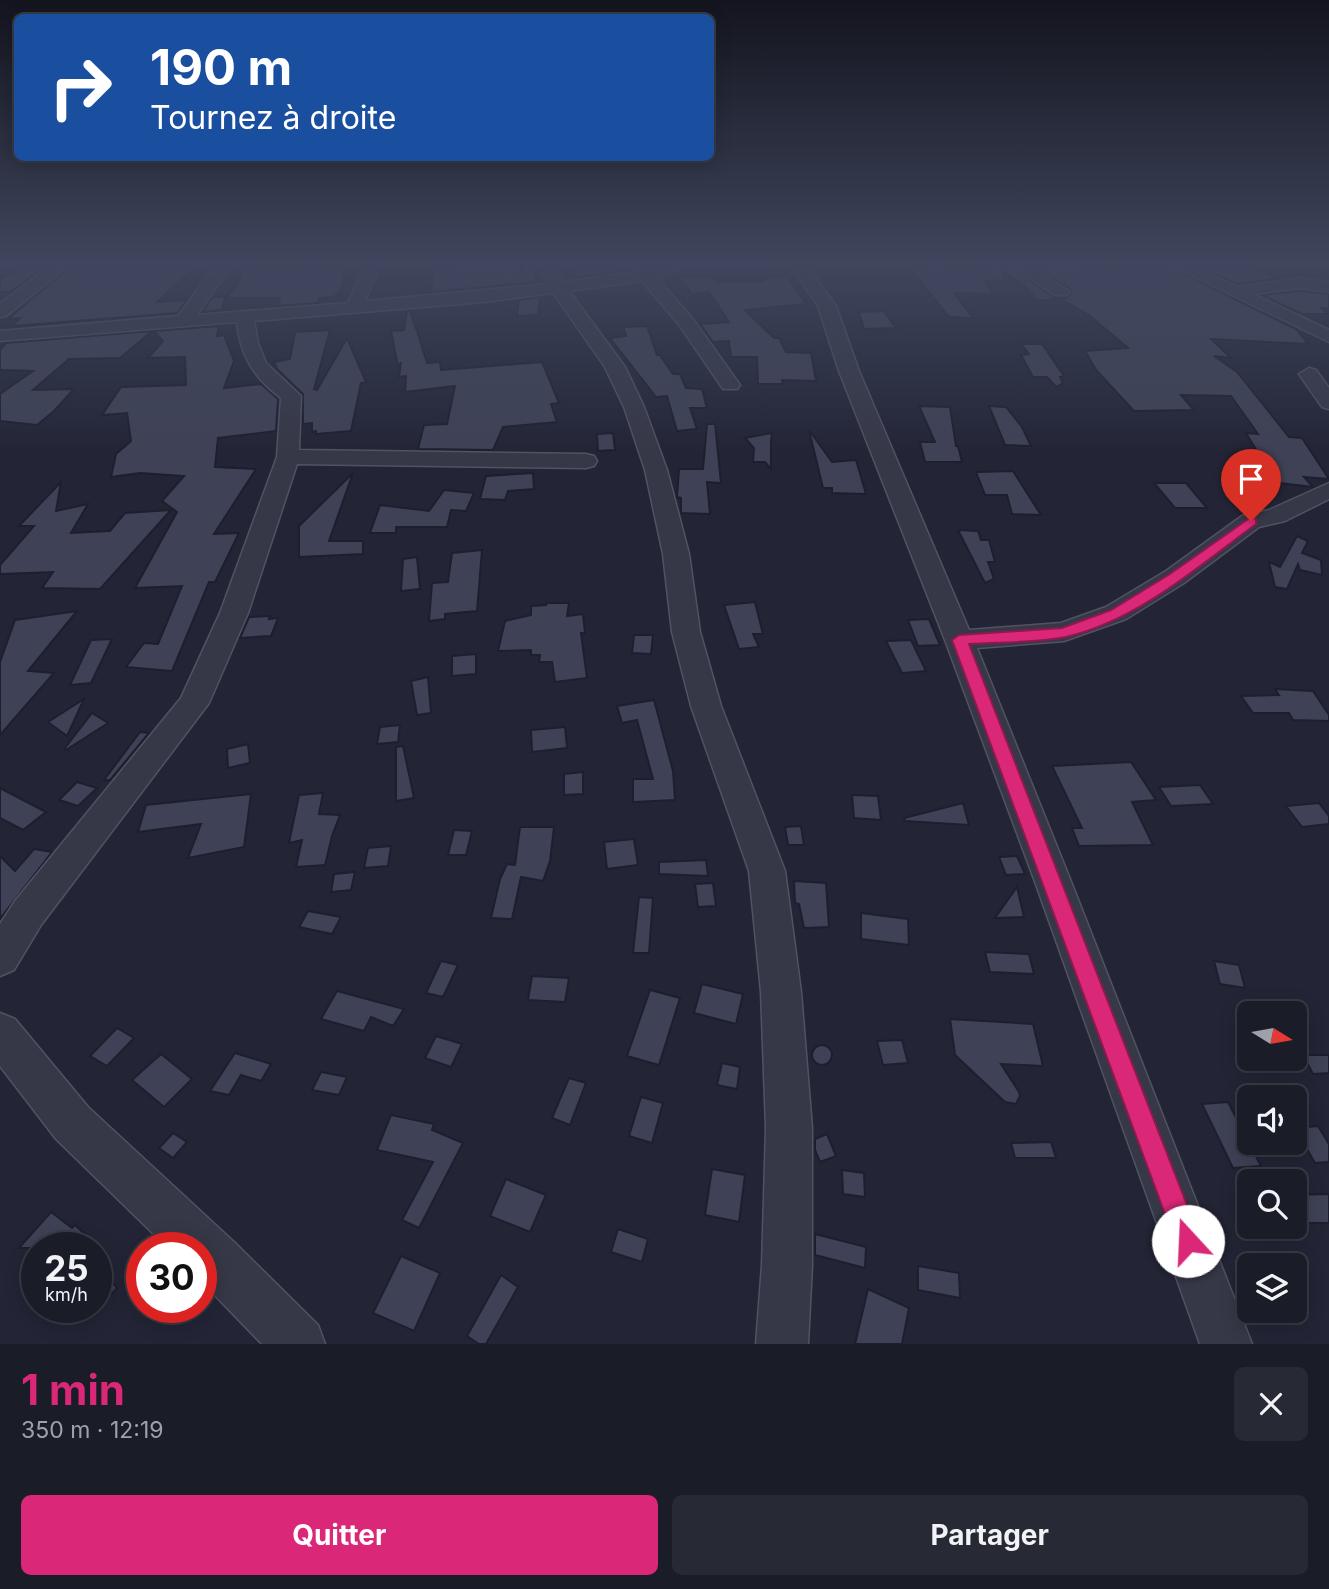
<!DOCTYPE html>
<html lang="fr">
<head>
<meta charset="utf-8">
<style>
  :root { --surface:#1a1c28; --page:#272934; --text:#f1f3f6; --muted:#9fa1a8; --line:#383a45; --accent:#db2777 }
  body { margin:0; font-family:Inter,sans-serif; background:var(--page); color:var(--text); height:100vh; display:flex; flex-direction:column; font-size:26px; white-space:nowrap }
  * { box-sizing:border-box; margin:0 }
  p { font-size:23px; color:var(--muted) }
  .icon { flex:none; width:38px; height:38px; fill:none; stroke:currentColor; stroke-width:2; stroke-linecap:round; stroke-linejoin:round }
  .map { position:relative; height:1344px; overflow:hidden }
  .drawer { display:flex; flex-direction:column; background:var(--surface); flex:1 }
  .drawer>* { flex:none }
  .banner { position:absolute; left:14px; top:14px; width:700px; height:147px; border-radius:10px; box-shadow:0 4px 18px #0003,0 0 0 2px var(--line); background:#1a4fa0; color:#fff; overflow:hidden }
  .needle { width:46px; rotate:101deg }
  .controls { position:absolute; left:1237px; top:1001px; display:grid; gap:14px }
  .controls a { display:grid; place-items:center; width:70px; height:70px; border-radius:10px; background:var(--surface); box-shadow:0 4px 18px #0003,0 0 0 2px var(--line); font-size:35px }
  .speed { position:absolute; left:21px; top:1232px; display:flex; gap:14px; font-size:35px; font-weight:700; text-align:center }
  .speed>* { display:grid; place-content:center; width:91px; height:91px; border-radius:50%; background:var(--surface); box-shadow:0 4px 18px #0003,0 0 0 2px var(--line); line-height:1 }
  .speed small { font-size:18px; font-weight:400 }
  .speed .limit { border:10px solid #d22; background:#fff; color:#111 }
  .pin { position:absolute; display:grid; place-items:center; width:60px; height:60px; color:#fff; margin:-72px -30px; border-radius:50% 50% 50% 0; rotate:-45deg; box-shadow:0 0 7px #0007 }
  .pin .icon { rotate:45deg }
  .me { position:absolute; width:77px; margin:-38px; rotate:340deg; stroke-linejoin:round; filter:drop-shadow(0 0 5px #0008) }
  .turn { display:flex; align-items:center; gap:24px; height:147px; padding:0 21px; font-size:32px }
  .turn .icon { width:91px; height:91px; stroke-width:2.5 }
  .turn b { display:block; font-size:49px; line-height:60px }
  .round { display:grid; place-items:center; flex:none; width:74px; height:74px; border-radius:10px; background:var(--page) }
  .summary { display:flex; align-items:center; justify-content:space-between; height:119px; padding:0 21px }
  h1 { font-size:42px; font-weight:700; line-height:52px; color:var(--accent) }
  .button { display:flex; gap:14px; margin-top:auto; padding:14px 21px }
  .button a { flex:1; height:80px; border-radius:10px; background:var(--accent); color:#fff; font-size:28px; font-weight:700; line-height:80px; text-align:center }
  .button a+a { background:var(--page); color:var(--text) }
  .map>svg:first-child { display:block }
  .building { fill:#3f4256; stroke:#1d1f2e; stroke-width:2 }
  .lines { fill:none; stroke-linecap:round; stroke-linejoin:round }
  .minor-casing { stroke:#515262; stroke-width:3 }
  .minor { fill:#363847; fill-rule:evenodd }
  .route { fill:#db2777; stroke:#8e194d; stroke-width:2 }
</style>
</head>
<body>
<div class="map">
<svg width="1329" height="1344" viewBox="0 0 1329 1344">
  <rect width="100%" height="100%" fill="#232536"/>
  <g class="building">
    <polygon points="476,265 520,265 522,274 524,265 531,265 536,282 431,292 434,268"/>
    <polygon points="941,265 949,270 1007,265 1055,298 1067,298 1072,290 1033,265 1078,265 1084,268 1101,267 1106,270 1169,267 1296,329 1308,344 1211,339 1231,358 1214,356 1237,372 1289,437 1302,438 1329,479 1304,477 1313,487 1271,482 1264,463 1246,433 1258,434 1231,396 1181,395 1194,410 1134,411 1096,370 1085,351 1128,348 1090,316 1060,298 1038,301 1023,284 1001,271 1006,280 985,281 992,294 954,293 973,318 949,317 911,269"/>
    <polygon points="1205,265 1267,271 1274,279 1237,284 1198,266"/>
    <polygon points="29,266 45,266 11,292 0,292 0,279"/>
    <polygon points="329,266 327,269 346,270 341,290 334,297 319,298 317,303 277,306 280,298 226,298 238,284 244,269 291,270 293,267"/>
    <polygon points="616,266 618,272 577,277 574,269"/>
    <polygon points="70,267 120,269 196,267 157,302 187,300 177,313 12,326 20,318 8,319"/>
    <polygon points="787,276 806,304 745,310 774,338 779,338 786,352 811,353 816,381 782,380 783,384 758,384 757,357 731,357 729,341 713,342 700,324 729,322 709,292 692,294 678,277 712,277 718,282 764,281 762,279"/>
    <polygon points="1300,291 1329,294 1329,308 1321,308 1329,314 1302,314 1262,295"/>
    <polygon points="213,297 225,297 222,310 202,312"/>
    <polygon points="540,297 538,315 517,316 519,300"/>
    <polygon points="407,311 410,311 416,329 418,328 417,331 427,363 440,362 441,370 542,362 559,403 551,404 557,422 503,427 493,450 418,449 424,425 447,424 455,386 405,392 406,376 399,377 401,362 398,367 391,331 404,330"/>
    <polygon points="884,311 896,328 864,329 859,312"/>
    <polygon points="219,326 217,336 224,335 234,361 224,388 261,384 278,399 276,431 218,438 215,467 256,469 214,534 239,533 215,582 209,582 172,671 126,667 144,643 158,644 182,586 135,588 177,512 162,501 184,476 140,473 111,477 116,454 131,441 127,413 102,415 121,387 186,385 185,357 148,358 163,341 154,331"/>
    <polygon points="647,326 657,355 660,355 673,374 680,374 686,388 702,389 707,408 690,408 697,429 677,431 667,396 656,397 610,338 626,336 623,327"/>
    <polygon points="330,330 314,389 317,390 347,338 366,382 361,383 351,431 316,434 316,431 312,432 312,423 303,424 303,394 277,369 274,362 290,359 295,332"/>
    <polygon points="152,331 120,358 69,359 33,390 74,389 54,411 37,425 0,421 0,394 33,371 0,370 0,350 6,343"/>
    <polygon points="1021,344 1042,344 1064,376 1060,377 1063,383 1056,387 1047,377 1033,377 1021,355 1029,354"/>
    <polygon points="919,406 950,407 956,446 958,446 962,462 925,462 920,442 935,442"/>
    <polygon points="989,406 1006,407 1022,427 1031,446 1005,445"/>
    <polygon points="707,424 715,424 721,483 707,482 710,514 681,513 681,498 677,497 679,469 703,469"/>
    <polygon points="809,430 832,462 856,460 866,494 832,493 832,488 823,488"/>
    <polygon points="613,433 615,450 598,451 597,434"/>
    <polygon points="772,433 771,442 771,469 765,462 753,462 754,448 745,438"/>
    <polygon points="1013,471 1041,515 1012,514 1007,495 985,495 976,472"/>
    <polygon points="353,473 329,541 363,541 363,554 299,557 299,526"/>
    <polygon points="533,473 534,489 508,491 505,500 480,499 486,476"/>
    <polygon points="61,482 56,511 88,504 71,533 110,531 125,513 171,510 100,589 42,588 53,572 0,574 0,565 34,526 19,526"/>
    <polygon points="1154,483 1186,483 1207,508 1175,508"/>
    <polygon points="444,490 474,493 466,511 451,510 447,527 396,527 396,533 370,533 380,505 429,511"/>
    <polygon points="958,530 978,531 981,540 989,540 995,562 988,562 994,579 985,583"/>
    <polygon points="1297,536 1308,541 1302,553 1321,560 1322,575 1300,570 1298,564 1287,589 1275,587 1269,562 1280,567"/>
    <polygon points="482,550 477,611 445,614 445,619 429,621 432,583 448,582 452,553"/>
    <polygon points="417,557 420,589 401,591 403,559"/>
    <polygon points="755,602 763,634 753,634 759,647 739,649 724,605"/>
    <polygon points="547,603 569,603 567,616 583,614 585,633 581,633 587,678 555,682 552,662 539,662 540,655 531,655 531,650 498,651 505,621 531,615 531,606 546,605"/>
    <polygon points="77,611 28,671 54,673 0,735 0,662 15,620"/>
    <polygon points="270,616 269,619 278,618 271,636 240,638 249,617"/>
    <polygon points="929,619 940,645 918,646 908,620"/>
    <polygon points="634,635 653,635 651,654 632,653"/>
    <polygon points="112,639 91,683 70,685 91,640"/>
    <polygon points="911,640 926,671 902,673 886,641"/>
    <polygon points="476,654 476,674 452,676 452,656"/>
    <polygon points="428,677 431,713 417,715 411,681"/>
    <polygon points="1275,689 1313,691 1329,715 1329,721 1293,720 1289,713 1253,713 1241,696 1279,695"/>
    <polygon points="84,699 67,736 48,722"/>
    <polygon points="654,700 673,771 675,800 633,802 633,779 653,779 637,720 622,723 617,706"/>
    <polygon points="92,713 108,723 66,750 65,748"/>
    <polygon points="400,725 398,742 377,744 380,727"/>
    <polygon points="565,727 567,748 532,752 531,730"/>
    <polygon points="140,732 149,733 110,780 104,780"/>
    <polygon points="248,744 250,763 228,768 227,749"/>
    <polygon points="403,746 414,798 396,801 396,747"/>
    <polygon points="1131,762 1156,800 1132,802 1153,845 1079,846 1072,828 1082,828 1052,766"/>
    <polygon points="583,772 583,794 564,795 564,774"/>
    <polygon points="77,782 97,788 78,806 59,800"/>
    <polygon points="1200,785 1213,804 1171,806 1159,787"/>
    <polygon points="0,788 46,812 23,830 0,818"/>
    <polygon points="323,793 319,814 340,815 332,836 325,865 296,867 302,840 289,843 299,795"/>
    <polygon points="251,794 244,847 188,858 201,824 138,832 146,805"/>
    <polygon points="852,795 878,796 881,820 854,818"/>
    <polygon points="963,803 969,825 905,821 904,818"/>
    <polygon points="1319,803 1329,816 1329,824 1302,827 1286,806"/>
    <polygon points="801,826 804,845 788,845 785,827"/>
    <polygon points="520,827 554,827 550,861 543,881 521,877 512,919 491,918 500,879 507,864 515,865"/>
    <polygon points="454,830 472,831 466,855 448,855"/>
    <polygon points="634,839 638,865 607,869 604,842"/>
    <polygon points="391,846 388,866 364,868 368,848"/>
    <polygon points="34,849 52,852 0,919 0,856 15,871"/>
    <polygon points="1017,856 1025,874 1006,875 999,857"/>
    <polygon points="706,860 708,876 659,874 659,862"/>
    <polygon points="355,872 351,890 331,892 334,874"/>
    <polygon points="794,881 826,883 829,927 804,928 799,904 795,903"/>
    <polygon points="713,883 716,906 698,907 695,884"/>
    <polygon points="1017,887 1024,917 995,918"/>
    <polygon points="639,897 653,898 649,953 633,953"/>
    <polygon points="308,911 341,917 332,934 299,927"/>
    <polygon points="861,913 908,919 909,945 861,939"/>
    <polygon points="985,952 1029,954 1034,974 990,972"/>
    <polygon points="441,961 458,965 443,997 426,993"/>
    <polygon points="1214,961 1239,965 1245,988 1220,984"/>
    <polygon points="532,976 569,978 565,1002 528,1000"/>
    <polygon points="702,984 743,994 736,1024 694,1013"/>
    <polygon points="650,990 680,998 659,1065 627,1056"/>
    <polygon points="337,991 404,1009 393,1026 371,1017 364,1031 321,1019"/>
    <polygon points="950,1019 1033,1024 1043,1066 1001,1064 1019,1092 1020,1096 1016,1104 1005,1102 955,1055"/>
    <polygon points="117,1028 134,1038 107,1066 90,1056"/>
    <polygon points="436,1036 462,1044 451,1067 425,1058"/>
    <polygon points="902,1040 908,1063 883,1065 877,1041"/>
    <circle cx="822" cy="1055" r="10"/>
    <polygon points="235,1053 271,1064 261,1081 241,1075 229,1095 210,1091"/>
    <polygon points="161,1054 192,1079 164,1107 132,1080"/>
    <polygon points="1303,1055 1329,1055 1329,1073 1313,1074"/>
    <polygon points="722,1063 740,1067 737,1089 717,1085"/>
    <polygon points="321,1072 347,1077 339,1095 312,1090"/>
    <polygon points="569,1078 586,1083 570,1125 552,1118"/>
    <polygon points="641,1097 663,1103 652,1143 629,1136"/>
    <polygon points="1228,1102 1261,1166 1233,1168 1202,1104"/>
    <polygon points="391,1115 434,1124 432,1130 463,1143 419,1228 402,1220 433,1162 377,1150"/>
    <polygon points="1318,1126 1329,1144 1329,1162 1315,1163 1295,1128"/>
    <polygon points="173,1133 187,1142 173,1158 159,1148"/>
    <polygon points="827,1134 836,1156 820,1162 815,1150 815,1139"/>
    <polygon points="1051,1142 1056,1158 1015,1158 1011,1143"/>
    <polygon points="712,1169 745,1175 739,1222 705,1215"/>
    <polygon points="842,1170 864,1173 865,1197 843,1194"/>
    <polygon points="506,1179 546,1195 530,1232 490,1216"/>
    <polygon points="1329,1194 1329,1223 1303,1223 1295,1206 1295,1195"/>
    <polygon points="51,1212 72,1228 75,1225 88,1237 78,1248 19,1248"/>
    <polygon points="618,1229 648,1239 642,1262 611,1252"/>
    <polygon points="815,1234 866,1247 865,1268 815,1255"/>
    <polygon points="401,1256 440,1273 414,1331 373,1313"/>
    <polygon points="96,1263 117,1288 96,1310"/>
    <polygon points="918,1266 959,1273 960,1298 918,1290"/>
    <polygon points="501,1275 518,1287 486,1344 479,1344 467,1336"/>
    <polygon points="868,1289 909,1308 902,1344 855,1344"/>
  </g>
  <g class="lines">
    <g class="minor-casing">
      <g id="minor">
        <polygon points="51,265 69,265 6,316 0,317 0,304"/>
        <path d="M216,265H232L197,315L348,303L364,265H380L365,301L548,284L539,265H555L563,282L635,272L629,265H645L649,269L664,265H687L685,268L657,278L693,319L740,385L737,389H723L680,326L642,281L569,291L625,367L644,407L667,470L689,554L700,632L721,706L785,871L801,992L812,1128V1265L808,1344H756L762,1265L766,1128L761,992L749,871L691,706L672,632L663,554L645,470L624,407L605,367L553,293L484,302L254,321L258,343L266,363L301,396L299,450L586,454L594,456L597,461L594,466L586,468L297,464L248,613L209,703L41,925L14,970L0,976V924L15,901L181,698L220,613L277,457L281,398C254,378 240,355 237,322L0,341V331L178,316Z"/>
        <polygon points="790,265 806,265 836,306 859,371 969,630 1061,623 1106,607 1166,571 1242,516 1269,510 1329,483 1329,499 1285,521 1259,527 1184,583 1126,619 1064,641 977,648 1070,879 1252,1344 1200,1344 1034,879 945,640 839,371 818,306"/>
        <polygon points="1009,265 1028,265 1069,291 1067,295 1055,295"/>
        <polygon points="1170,265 1190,265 1237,287 1300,278 1329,282 1329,292 1300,288 1253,294 1329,330 1329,342"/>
        <polygon points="1309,368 1316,370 1329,388 1329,409 1322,407 1299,374"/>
        <polygon points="0,1013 15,1019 88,1107 234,1242 318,1325 325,1344 262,1344 201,1281 201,1248 168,1248 56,1139 0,1066"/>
      </g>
    </g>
    <use href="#minor" class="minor"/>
  </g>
  <linearGradient id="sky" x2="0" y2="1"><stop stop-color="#13141e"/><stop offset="0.58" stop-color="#3f465d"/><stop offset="1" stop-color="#3f465d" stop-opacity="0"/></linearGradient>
  <rect width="1329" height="453" fill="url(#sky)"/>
  <path class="route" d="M1251,517L1256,519V524C1199,566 1137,621 1066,637C1035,643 1000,642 969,644L1201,1241L1197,1250L1188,1254L1178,1250L1175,1241L952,640L959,635L1062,628L1111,610L1170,574Z"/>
</svg>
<div class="controls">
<a><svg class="needle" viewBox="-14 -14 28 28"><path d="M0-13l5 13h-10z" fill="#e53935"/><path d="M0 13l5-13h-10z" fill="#9fa1a8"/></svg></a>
<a><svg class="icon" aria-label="sound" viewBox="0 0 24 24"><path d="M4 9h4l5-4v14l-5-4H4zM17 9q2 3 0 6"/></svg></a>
<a><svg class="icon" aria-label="search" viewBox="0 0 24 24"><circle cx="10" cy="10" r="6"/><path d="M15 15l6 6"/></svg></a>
<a><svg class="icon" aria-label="layers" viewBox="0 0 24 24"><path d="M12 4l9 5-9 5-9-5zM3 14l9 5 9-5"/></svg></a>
</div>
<div class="speed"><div>25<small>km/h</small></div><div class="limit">30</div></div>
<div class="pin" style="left:1251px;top:521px;background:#d93025"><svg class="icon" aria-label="arrive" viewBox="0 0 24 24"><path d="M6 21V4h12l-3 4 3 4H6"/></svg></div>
<svg class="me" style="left:1188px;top:1241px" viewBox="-20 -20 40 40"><circle r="19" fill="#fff"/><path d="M0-13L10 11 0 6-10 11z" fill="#db2777"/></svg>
<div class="banner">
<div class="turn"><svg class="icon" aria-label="right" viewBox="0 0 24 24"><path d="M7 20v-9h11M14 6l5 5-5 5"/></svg><div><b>190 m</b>Tournez à droite</div></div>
</div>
</div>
<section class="drawer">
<div class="summary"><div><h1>1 min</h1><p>350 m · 12:19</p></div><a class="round"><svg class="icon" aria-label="close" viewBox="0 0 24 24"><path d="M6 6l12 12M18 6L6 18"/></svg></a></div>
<div class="button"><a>Quitter</a><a>Partager</a></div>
</section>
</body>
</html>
